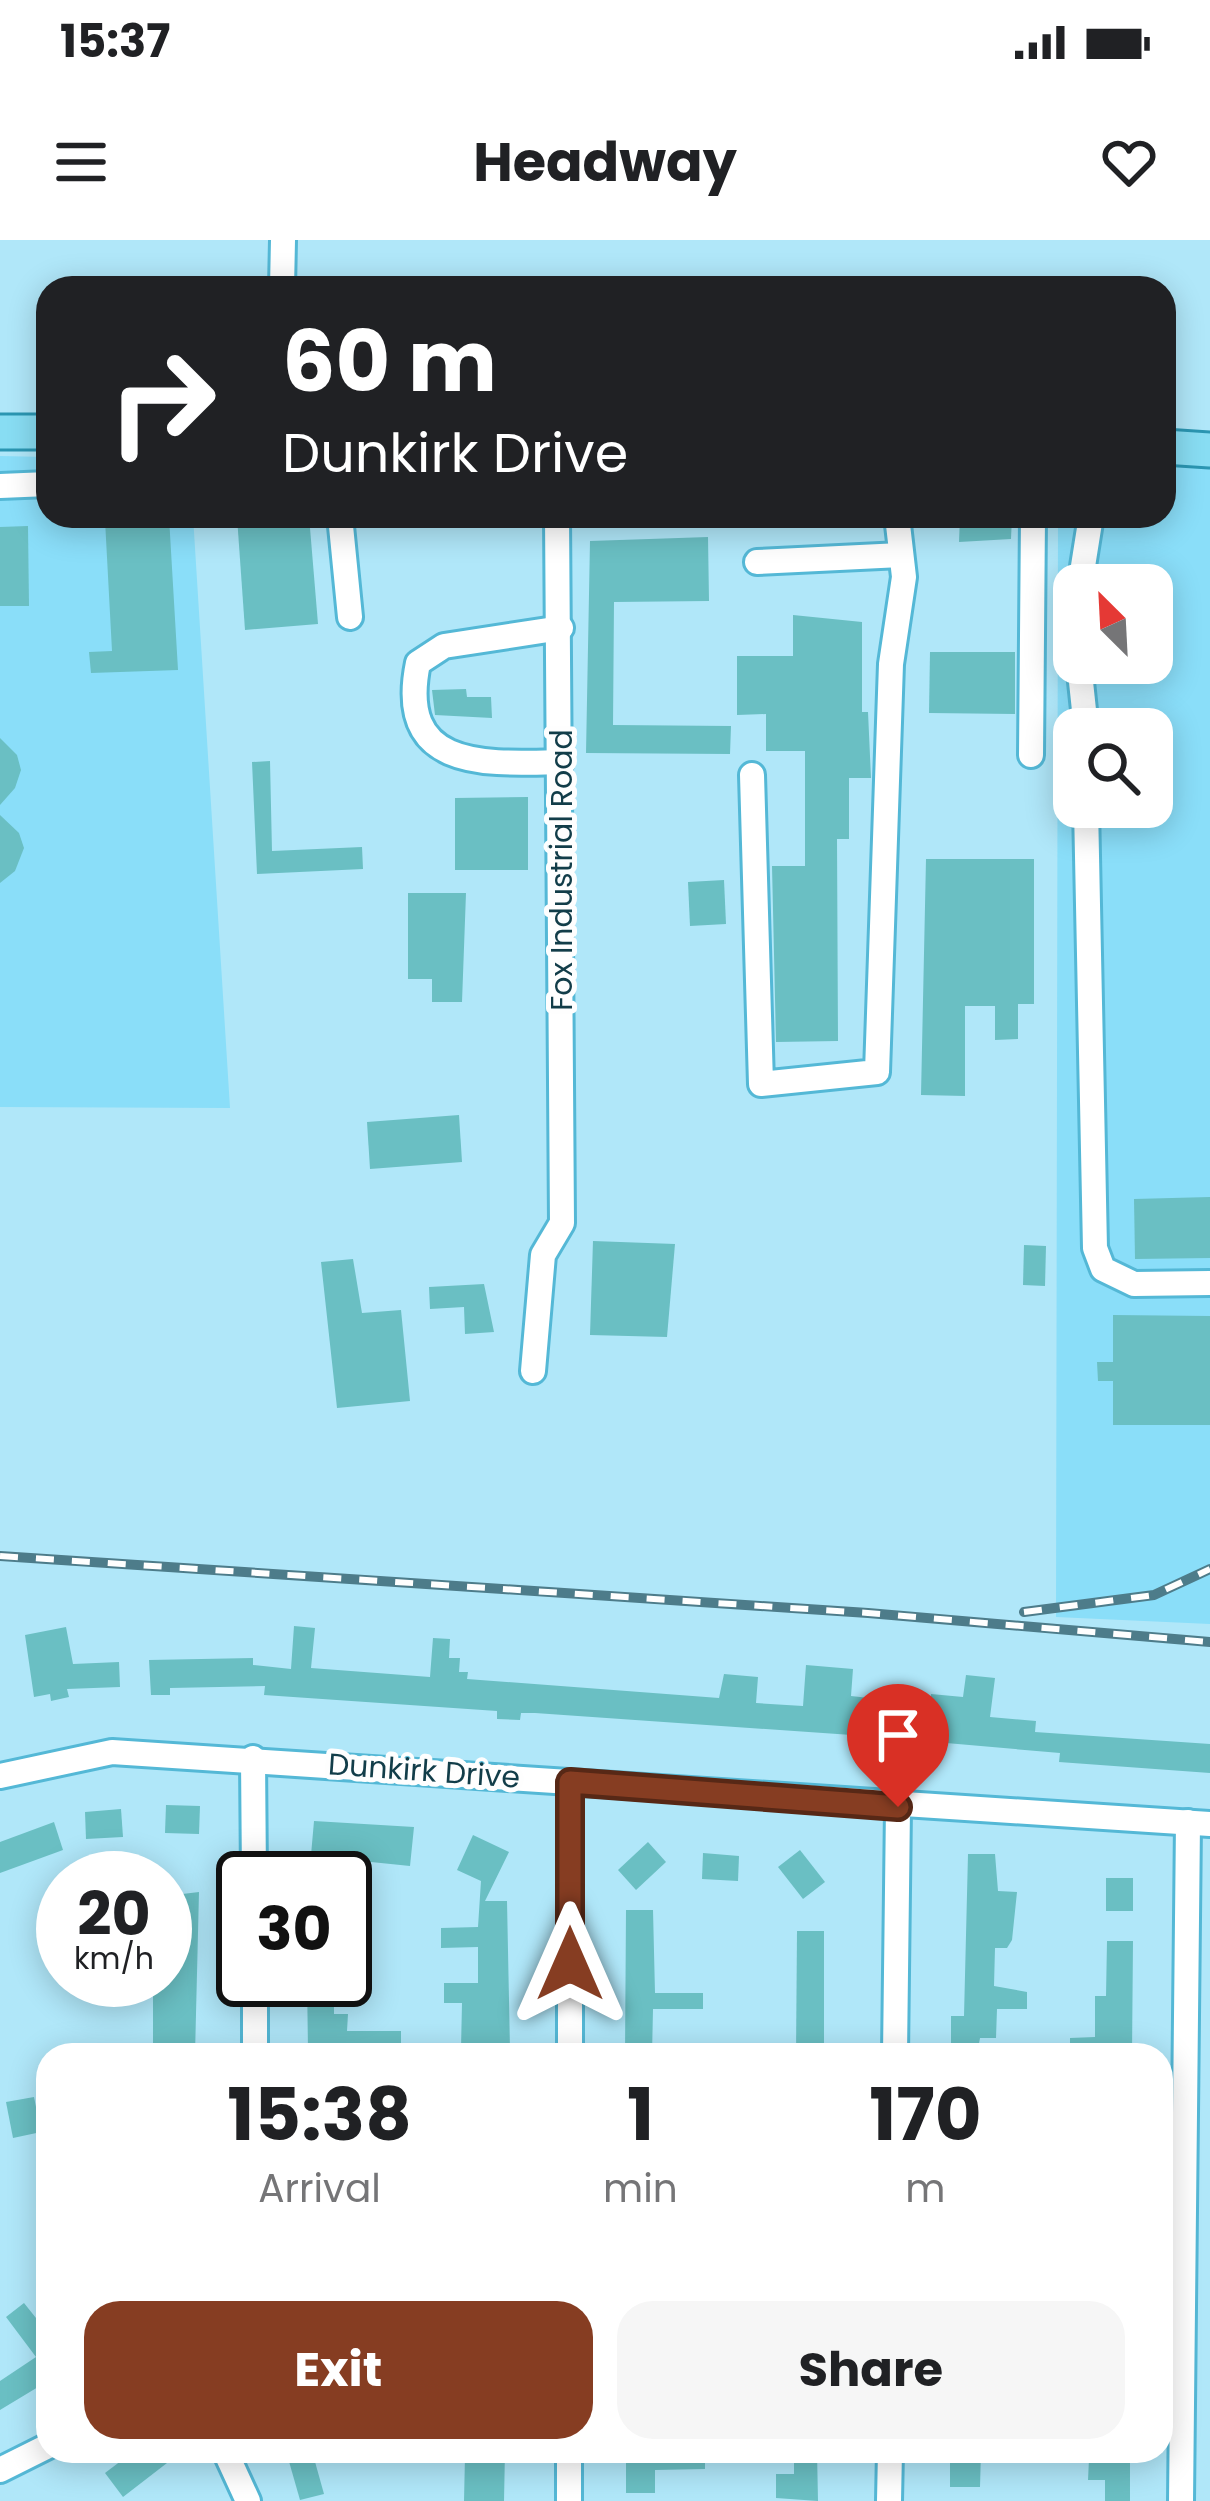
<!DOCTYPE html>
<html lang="en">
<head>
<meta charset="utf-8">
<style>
  :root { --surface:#fff; --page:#f6f6f6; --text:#202124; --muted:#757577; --accent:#863d22 }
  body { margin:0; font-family:Poppins,sans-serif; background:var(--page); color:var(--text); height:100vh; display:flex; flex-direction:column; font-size:45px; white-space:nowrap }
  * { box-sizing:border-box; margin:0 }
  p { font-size:39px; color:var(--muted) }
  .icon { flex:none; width:66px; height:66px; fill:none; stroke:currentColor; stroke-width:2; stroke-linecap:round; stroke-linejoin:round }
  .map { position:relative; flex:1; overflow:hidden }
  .side { position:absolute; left:36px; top:1803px; width:1137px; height:420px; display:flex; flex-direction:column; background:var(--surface); border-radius:36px; box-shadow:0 6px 30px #0003 }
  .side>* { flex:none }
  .banner { position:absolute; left:36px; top:36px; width:1140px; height:252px; border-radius:36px; box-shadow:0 6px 30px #0003; background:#202124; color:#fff; overflow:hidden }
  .needle { width:78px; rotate:336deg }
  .buttons { position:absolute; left:1053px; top:324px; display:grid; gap:24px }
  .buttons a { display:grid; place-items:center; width:120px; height:120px; border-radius:24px; background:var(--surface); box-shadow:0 6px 30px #0003; font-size:60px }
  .speed { position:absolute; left:36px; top:1611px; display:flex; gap:24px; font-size:60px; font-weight:700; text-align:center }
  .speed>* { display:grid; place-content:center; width:156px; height:156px; border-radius:50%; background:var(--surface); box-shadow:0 6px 30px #0003; line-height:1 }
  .speed small { font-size:30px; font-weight:400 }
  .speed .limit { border:6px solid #111; border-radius:18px; background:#fff; color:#111 }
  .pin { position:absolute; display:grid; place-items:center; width:102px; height:102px; color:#fff; margin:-123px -51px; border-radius:50% 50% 50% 0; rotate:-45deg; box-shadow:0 0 12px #0007 }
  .pin .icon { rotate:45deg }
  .me { position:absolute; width:132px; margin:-66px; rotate:0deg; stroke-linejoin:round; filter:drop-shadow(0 0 9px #0008) }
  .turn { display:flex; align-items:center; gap:42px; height:252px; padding:0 48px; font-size:54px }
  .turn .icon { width:156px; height:156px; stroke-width:2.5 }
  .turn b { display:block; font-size:84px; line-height:102px }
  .eta { display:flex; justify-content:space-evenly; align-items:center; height:204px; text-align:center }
  .eta b { font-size:72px; font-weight:700; line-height:84px }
  .button { display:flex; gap:24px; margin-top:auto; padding:24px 48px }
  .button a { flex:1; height:138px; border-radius:36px; background:var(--accent); color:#fff; font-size:48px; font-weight:700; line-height:138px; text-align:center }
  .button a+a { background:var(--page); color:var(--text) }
  .status { display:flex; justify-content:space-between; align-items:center; height:84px; padding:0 60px; background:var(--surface); direction:ltr }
  .status svg { height:33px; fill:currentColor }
  header { display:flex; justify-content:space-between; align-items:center; height:156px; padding:0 48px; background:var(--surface); font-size:54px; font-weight:700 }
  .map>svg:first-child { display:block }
  .built { fill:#8adef9; fill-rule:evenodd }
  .building { fill:#6abfc3 }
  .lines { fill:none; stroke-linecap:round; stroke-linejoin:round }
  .minor-casing { stroke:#54b8d6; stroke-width:30 }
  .major-casing { stroke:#2b96b2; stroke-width:39 }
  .minor { stroke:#fff; stroke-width:24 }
  .major { stroke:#88ddf3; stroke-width:33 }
  .rail-casing { stroke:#4d7c8a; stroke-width:10 }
  .rail { stroke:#fefefe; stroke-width:6; stroke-dasharray:18; stroke-linecap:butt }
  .route-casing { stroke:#572816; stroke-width:30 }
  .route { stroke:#863d22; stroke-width:21 }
  .labels { text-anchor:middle; stroke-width:10; stroke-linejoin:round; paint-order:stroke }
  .street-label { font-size:30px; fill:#123d49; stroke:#fefefe }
</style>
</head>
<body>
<div class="status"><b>15:37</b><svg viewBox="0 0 49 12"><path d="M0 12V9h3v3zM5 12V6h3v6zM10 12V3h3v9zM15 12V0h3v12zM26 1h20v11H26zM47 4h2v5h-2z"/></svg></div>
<header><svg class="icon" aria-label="menu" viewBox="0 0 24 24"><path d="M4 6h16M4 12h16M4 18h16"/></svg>Headway<svg class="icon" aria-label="heart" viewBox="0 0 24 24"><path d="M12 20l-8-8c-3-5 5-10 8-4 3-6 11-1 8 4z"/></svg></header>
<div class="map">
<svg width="1210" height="2261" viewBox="0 0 1210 2261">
  <rect width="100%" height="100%" fill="#b0e7f9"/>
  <g class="built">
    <polygon points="0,216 48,217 48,276 193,276 230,868 0,867"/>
    <path d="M1164,224L1210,226V1384L1056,1377L1058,276H1164ZM1074,345H1152V423H1074ZM1074,489H1152V567H1074Z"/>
  </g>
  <g class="building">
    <polygon points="245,276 309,276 318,384 245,390 237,277"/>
    <polygon points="960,276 1012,276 1011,299 959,302"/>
    <polygon points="169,277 178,430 91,433 89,412 112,411 105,280"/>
    <polygon points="28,286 29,366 0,366 0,287"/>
    <polygon points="708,297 709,361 614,362 613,485 731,486 730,514 586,513 590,301"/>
    <polygon points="793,375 862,382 862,472 868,472 871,538 849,538 849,599 837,599 838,801 776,802 772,626 805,626 805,511 766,511 766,474 737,475 737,416 793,416"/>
    <polygon points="930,412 1015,412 1015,474 929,473"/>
    <polygon points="466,449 467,457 491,457 492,478 435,475 432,450"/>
    <polygon points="0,498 17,515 21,530 15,548 0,565"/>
    <polygon points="270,521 272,611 362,607 363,629 257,634 252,522"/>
    <polygon points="528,557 528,630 455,630 455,558"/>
    <polygon points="0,575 19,593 24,608 15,631 0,643"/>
    <polygon points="926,619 1034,619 1034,764 1018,764 1018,799 995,800 995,766 965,766 965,856 921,855"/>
    <polygon points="724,640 726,684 690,686 688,642"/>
    <polygon points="408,653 466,653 462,762 432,762 432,739 408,739"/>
    <polygon points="459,875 462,922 370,929 367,882"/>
    <polygon points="1210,957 1210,1018 1135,1019 1134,959"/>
    <polygon points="593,1001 675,1004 667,1097 590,1095"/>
    <polygon points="1024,1005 1046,1006 1045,1046 1023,1045"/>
    <polygon points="353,1019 362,1073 401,1070 410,1161 337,1168 321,1022"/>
    <polygon points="484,1044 494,1092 465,1094 464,1067 430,1069 429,1047"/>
    <polygon points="1113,1075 1210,1076 1210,1185 1113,1185 1113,1141 1098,1141 1097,1122 1113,1122"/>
    <polygon points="294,1386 315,1388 311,1428 430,1437 433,1398 450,1399 449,1418 460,1418 459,1432 468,1432 467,1439 719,1458 724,1434 758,1437 756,1463 803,1466 806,1425 853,1429 851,1456 869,1458 868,1472 930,1479 931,1454 963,1457 966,1435 995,1438 990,1477 1036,1481 1035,1492 1210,1504 1210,1533 1059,1522 1060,1513 866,1496 535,1473 521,1473 520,1480 497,1479 497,1471 264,1455 265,1446 170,1448 170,1455 151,1455 149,1420 253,1418 253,1425 291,1429"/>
    <polygon points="66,1387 73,1424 119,1422 120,1447 67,1449 69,1457 51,1461 50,1454 34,1457 25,1395"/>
    <polygon points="166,1565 200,1566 199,1594 165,1593"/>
    <polygon points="121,1569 123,1597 86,1599 85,1572"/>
    <polygon points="314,1581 414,1587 410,1626 342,1619 332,1621 331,1638 309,1638"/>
    <polygon points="54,1582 63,1610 0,1633 0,1602"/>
    <polygon points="473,1595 509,1612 485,1661 507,1661 510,1810 461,1809 462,1763 444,1763 444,1743 478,1743 478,1707 441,1708 441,1688 478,1687 481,1641 457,1630"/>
    <polygon points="648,1602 666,1622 636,1650 618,1630"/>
    <polygon points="800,1610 825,1642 803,1659 778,1627"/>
    <polygon points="703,1613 739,1616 738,1641 702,1639"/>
    <polygon points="968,1614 995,1614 998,1651 1017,1652 1012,1700 1007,1708 995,1708 994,1746 1027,1752 1027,1769 997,1769 996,1798 980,1798 977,1815 951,1815 951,1776 964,1776"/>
    <rect x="1106" y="1638" width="27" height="33"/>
    <polygon points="199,1652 195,1815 153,1815 153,1740 165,1740 166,1656"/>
    <polygon points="626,1670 653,1670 655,1753 703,1753 703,1769 653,1769 652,1815 625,1815"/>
    <polygon points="797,1691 824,1691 824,1815 796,1815"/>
    <polygon points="1107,1701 1133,1701 1132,1815 1070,1813 1070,1798 1095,1797 1095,1756 1106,1756"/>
    <polygon points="307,1740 334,1740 334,1774 348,1774 347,1791 401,1791 401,1815 308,1810"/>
    <polygon points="34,1857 41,1892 13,1898 6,1862"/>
    <polygon points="24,2063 48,2093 48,2141 0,2170 0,2141 36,2117 6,2077"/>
    <polygon points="134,2211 157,2211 167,2223 123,2257 105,2233"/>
    <polygon points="286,2211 312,2211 324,2254 300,2260"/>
    <polygon points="481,2211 505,2211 504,2261 464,2261 465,2216 481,2216"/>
    <polygon points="705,2211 705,2229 655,2230 655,2253 626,2253 626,2214"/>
    <polygon points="794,2211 817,2211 818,2261 776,2258 776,2234 794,2234"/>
    <polygon points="950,2211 981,2211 980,2247 950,2247"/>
    <polygon points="1105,2211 1130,2211 1130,2261 1105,2261 1105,2240 1088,2240 1089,2219 1104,2218"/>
  </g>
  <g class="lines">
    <g class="minor-casing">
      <g id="minor">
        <polyline points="282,48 283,0"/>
        <polyline points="0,246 48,244"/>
        <polyline points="340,276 350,377"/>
        <polyline points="757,322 901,315"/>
        <polyline points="1080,345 1091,276"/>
        <path d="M561,388L444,406L418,423C396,530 484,524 561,522"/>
        <polyline points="1079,423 1086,489"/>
        <polyline points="1031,515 1033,276"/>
        <polyline points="752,535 761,844 877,832 891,424 904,337 897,276"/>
        <polyline points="1086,567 1095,1008 1103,1029 1134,1044 1210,1043"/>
        <polyline points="533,1131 543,1015 562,983 557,276"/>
        <polyline points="253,1518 254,1638"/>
        <polyline points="0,1536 112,1512 1210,1584"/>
        <polyline points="255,1740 255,1815"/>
        <polyline points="570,1815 570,1542"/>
        <polyline points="895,1815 898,1567"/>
        <polyline points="225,2211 248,2261"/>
        <polyline points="0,2230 48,2206"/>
        <polyline points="569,2261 569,2211"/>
        <polyline points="889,2261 890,2211"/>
        <polyline points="1181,2261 1188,1582"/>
      </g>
    </g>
    <g class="major-casing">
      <g id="major">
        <polyline points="0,192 48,192"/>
        <polyline points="1164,207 1210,210"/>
      </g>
    </g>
    <use href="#minor" class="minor"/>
    <use href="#major" class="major"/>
    <g class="rail-casing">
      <g id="rail">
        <polyline points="0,1316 868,1373 1210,1402"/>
        <polyline points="1024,1372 1154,1355 1210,1329"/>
      </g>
    </g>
    <use href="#rail" class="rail"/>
  </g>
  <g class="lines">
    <g class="route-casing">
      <polyline id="route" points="570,1724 570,1542 898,1567"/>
    </g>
    <use href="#route" class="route"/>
  </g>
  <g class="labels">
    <g class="street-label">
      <text transform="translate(562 630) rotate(-90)" y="10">Fox Industrial Road</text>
      <text transform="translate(424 1531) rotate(4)" y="10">Dunkirk Drive</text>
    </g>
  </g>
</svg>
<div class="buttons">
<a><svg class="needle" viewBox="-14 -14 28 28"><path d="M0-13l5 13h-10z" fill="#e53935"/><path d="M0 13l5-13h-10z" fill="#757577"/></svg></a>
<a><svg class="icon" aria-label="search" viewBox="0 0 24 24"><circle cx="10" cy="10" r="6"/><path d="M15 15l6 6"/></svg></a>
</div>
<div class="speed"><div>20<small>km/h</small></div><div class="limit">30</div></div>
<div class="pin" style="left:898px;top:1567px;background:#d93025"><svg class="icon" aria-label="arrive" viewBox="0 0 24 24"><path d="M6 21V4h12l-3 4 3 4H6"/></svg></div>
<svg class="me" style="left:570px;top:1724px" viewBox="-20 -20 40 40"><path d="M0-17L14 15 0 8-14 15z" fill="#863d22" stroke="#fff" stroke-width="4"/></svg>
<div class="banner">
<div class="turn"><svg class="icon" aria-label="right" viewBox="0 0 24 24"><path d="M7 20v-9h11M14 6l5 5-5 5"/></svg><div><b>60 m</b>Dunkirk Drive</div></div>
</div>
<section class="side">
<div class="eta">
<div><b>15:38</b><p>Arrival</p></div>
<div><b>1</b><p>min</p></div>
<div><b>170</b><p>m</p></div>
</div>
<div class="button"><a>Exit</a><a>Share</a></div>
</section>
</div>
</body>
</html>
